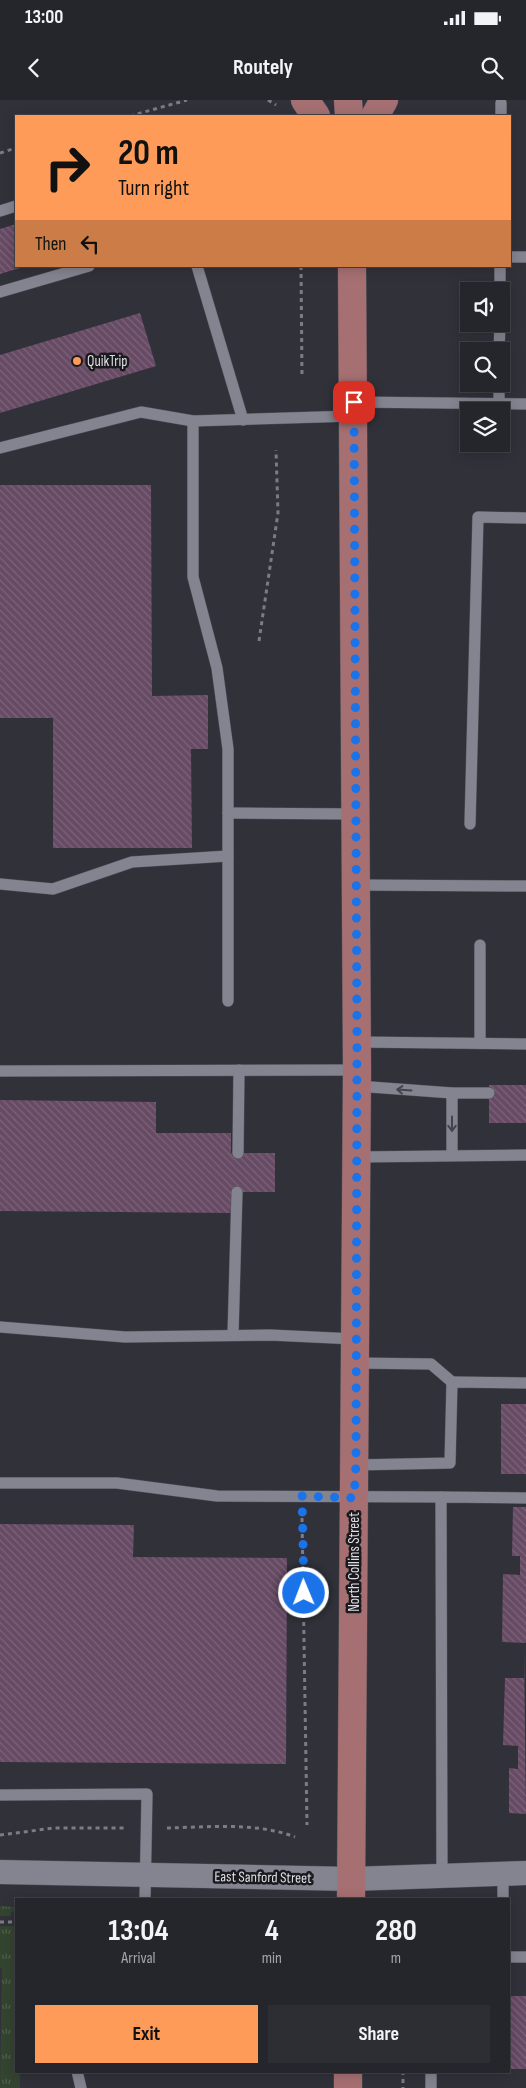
<!DOCTYPE html>
<html lang="en">
<head>
<meta charset="utf-8">
<style>
  :root { --surface:#25252c; --page:#2d2d34; --text:#f1f3f6; --muted:#a3a5a9; --line:#424248; --accent:#fe9b59 }
  body { margin:0; font-family:"Sofia Sans Condensed",sans-serif; background:var(--page); color:var(--text); height:100vh; display:flex; flex-direction:column; font-size:19px; white-space:nowrap }
  * { box-sizing:border-box; margin:0 }
  p { font-size:16px; color:var(--muted) }
  .icon { flex:none; width:28px; height:28px; fill:none; stroke:currentColor; stroke-width:2; stroke-linecap:round; stroke-linejoin:round }
  .map { position:relative; flex:1; overflow:hidden }
  .side { position:absolute; left:15px; top:1798px; width:495px; height:175px; display:flex; flex-direction:column; background:var(--surface); border-radius:0px; box-shadow:0 2px 12px #0003,0 0 0 1px var(--line) }
  .side>* { flex:none }
  .banner { position:absolute; left:15px; top:15px; width:496px; height:152px; border-radius:0px; box-shadow:0 2px 12px #0003,0 0 0 1px var(--line); background:#fe9b59; color:#111; overflow:hidden }
  .tools { position:absolute; left:460px; top:182px; display:grid; gap:10px }
  .tools a { display:grid; place-items:center; width:50px; height:50px; border-radius:0px; background:var(--surface); box-shadow:0 2px 12px #0003,0 0 0 1px var(--line); font-size:25px }
  .pin { position:absolute; display:grid; place-items:center; width:42px; height:42px; color:#fff; margin:-21px; border-radius:10px; box-shadow:0 2px 8px #0006 }
  .me { position:absolute; width:55px; margin:-28px; rotate:359deg; stroke-linejoin:round; filter:drop-shadow(0 0 4px #0008) }
  .turn { display:flex; align-items:center; gap:18px; height:105px; padding:0 20px; font-size:22px }
  .turn .icon { width:65px; height:65px; stroke-width:2.5 }
  .turn b { display:block; font-size:35px; line-height:42px }
  .then { display:flex; align-items:center; height:48px; padding:0 20px; background:#0003; gap:10px; font-size:19px }
  .eta { display:flex; justify-content:space-evenly; align-items:center; height:85px; text-align:center }
  .eta b { font-size:30px; font-weight:700; line-height:35px }
  .action { display:flex; gap:10px; margin-top:auto; padding:10px 20px }
  .action a { flex:1; height:58px; border-radius:0px; background:var(--accent); color:#111; font-size:20px; font-weight:700; line-height:58px; text-align:center }
  .action a+a { background:var(--page); color:var(--text) }
  .status { display:flex; justify-content:space-between; align-items:center; height:35px; padding:0 25px; background:var(--surface); direction:ltr }
  .status svg { height:14px; fill:currentColor }
  header { display:flex; justify-content:space-between; align-items:center; height:65px; padding:0 20px; background:var(--surface); font-size:22px; font-weight:700 }
  .map>svg:first-child { display:block }
  .grass { fill:url(#grass-tufts) }
  .building { fill:url(#building-back-hatch) }
  .lines { fill:none; stroke-linecap:round; stroke-linejoin:round }
  .lane-casing { stroke:#505058; stroke-width:12 }
  .street-casing { stroke:#505058; stroke-width:25 }
  .primary-casing { stroke:#505058; stroke-width:29 }
  .path { stroke:#7c7c84; stroke-width:3; stroke-dasharray:4 4; stroke-linecap:butt }
  .lane { stroke:#83848f; stroke-width:11 }
  .street { stroke:#83848f; stroke-width:24 }
  .primary { stroke:#a67073; stroke-width:28 }
  .oneway { stroke:#43444b }
  .route { stroke:#1a73e8; stroke-width:9; stroke-dasharray:0 16.2 }
  .poi-dot { fill:#fe9b59; stroke:#19191e; stroke-width:2 }
  .labels { text-anchor:middle; stroke-width:5; stroke-linejoin:round; paint-order:stroke }
  .poi-label { font-size:15px; fill:#dedee5; stroke:#19191e; text-anchor:start }
  .street-label { font-size:15px; fill:#dedee5; stroke:#19191e }
</style>
</head>
<body>
<div class="status"><b>13:00</b><svg viewBox="0 0 49 12"><path d="M0 12V9h3v3zM5 12V6h3v6zM10 12V3h3v9zM15 12V0h3v12zM26 1h20v11H26zM47 4h2v5h-2z"/></svg></div>
<header><svg class="icon" aria-label="back" viewBox="0 0 24 24"><path d="M15 5l-7 7 7 7"/></svg>Routely<svg class="icon" aria-label="search" viewBox="0 0 24 24"><circle cx="10" cy="10" r="6"/><path d="M15 15l6 6"/></svg></header>
<div class="map">
<svg width="526" height="1988" viewBox="0 0 526 1988">
  <defs>
    <pattern id="grass-tufts" width="24" height="20" patternUnits="userSpaceOnUse" patternTransform="scale(1.25)"><rect width="24" height="20" fill="#334430"/><path d="M3 7l-1-3M5 7V3M7 7l1-3M15 17l-1-3M17 17v-4M19 17l1-3" fill="none" stroke="#505f4e"/></pattern>
    <pattern id="building-back-hatch" width="6" height="6" patternUnits="userSpaceOnUse" patternTransform="scale(1.25)"><rect width="6" height="6" fill="#674a64"/><path d="M-1 5l2 2M0 0l6 6M5-1l2 2" fill="none" stroke="#7c647a"/></pattern>
  </defs>
  <rect width="100%" height="100%" fill="#31313a"/>
  <g class="grass">
    <polygon points="0,1806 16,1807 16,1811 11,1812 11,1816 0,1816"/>
    <polygon points="0,1826 16,1826 16,1971 20,1971 20,1988 0,1988 2,1868 0,1868"/>
  </g>
  <g class="building">
    <polygon points="16,124 16,166 23,167 0,174 0,129"/>
    <polygon points="140,213 156,266 0,313 0,255"/>
    <polygon points="0,385 151,385 152,596 208,595 208,649 191,649 192,748 53,748 53,618 0,618"/>
    <rect x="489" y="985" width="37" height="38"/>
    <polygon points="0,1000 156,1002 156,1033 231,1033 231,1053 275,1053 275,1092 232,1092 232,1113 0,1111"/>
    <rect x="501" y="1304" width="25" height="70"/>
    <polygon points="513,1407 526,1407 526,1543 502,1542 503,1474 520,1475 520,1456 512,1456"/>
    <polygon points="0,1424 134,1425 133,1457 287,1458 286,1664 0,1662"/>
    <polygon points="524,1545 526,1714 509,1713 509,1668 518,1669 518,1646 503,1645 505,1578 524,1578"/>
    <rect x="509" y="1896" width="17" height="73"/>
  </g>
  <g class="lines">
    <g class="lane-casing">
      <g id="lane">
        <polyline points="501,16 501,3"/>
        <polyline points="0,111 16,106"/>
        <polyline points="510,157 526,157"/>
        <polyline points="197,166 243,320"/>
        <polyline points="500,191 500,166"/>
        <polyline points="0,192 89,166"/>
        <polyline points="499,251 500,224"/>
        <polyline points="354,302 526,304"/>
        <polyline points="499,304 499,284"/>
        <polyline points="193,321 193,477 217,568 228,649 228,901"/>
        <polyline points="0,348 141,312 193,321 353,316"/>
        <polyline points="228,713 357,714"/>
        <polyline points="470,724 478,417 526,418"/>
        <polyline points="0,784 53,789 132,762 228,756"/>
        <polyline points="357,785 526,786"/>
        <polyline points="480,845 480,943"/>
        <polyline points="357,942 526,944"/>
        <polyline points="0,971 357,970"/>
        <polyline points="357,986 452,993 489,993"/>
        <polyline points="452,993 452,1055"/>
        <polyline points="238,1053 239,970"/>
        <polyline points="357,1057 526,1055"/>
        <polyline points="0,1227 125,1237 270,1235 355,1239"/>
        <polyline points="233,1235 237,1092"/>
        <polyline points="355,1263 431,1264 452,1282"/>
        <polyline points="356,1365 450,1363 452,1282 526,1283"/>
        <polyline points="0,1383 117,1383 217,1396 441,1397"/>
        <polyline points="0,1695 147,1694 145,1799"/>
        <polyline points="503,1774 503,1799"/>
        <polyline points="442,1776 441,1397 526,1398"/>
        <polyline points="509,1857 526,1857"/>
        <polyline points="77,1971 81,1988"/>
        <polyline points="431,1971 431,1988"/>
      </g>
    </g>
    <g class="street-casing">
      <polyline id="street" points="0,1772 352,1779 526,1773"/>
    </g>
    <g class="primary-casing">
      <g id="primary">
        <polyline points="305,0 316,16"/>
        <polyline points="348,0 349,16"/>
        <polyline points="375,16 384,0"/>
        <polyline points="351,1799 357,970 352,166"/>
        <polyline points="348,1988 348,1971"/>
      </g>
    </g>
    <g class="path">
      <polyline points="268,0 276,5"/>
      <polyline points="130,16 187,0"/>
      <polyline points="0,53 16,48"/>
      <polyline points="301,166 302,276"/>
      <polyline points="259,541 278,413 276,350"/>
      <polyline points="302,1418 307,1725"/>
      <path d="M167,1728C209,1727 256,1722 295,1737"/>
      <polyline points="0,1735 54,1728 126,1728"/>
      <polyline points="0,1822 16,1822"/>
      <polyline points="403,1971 403,1988"/>
    </g>
    <use href="#lane" class="lane"/>
    <use href="#street" class="street"/>
    <use href="#primary" class="primary"/>
  </g>
  <defs><path id="oneway-shaft" d="M-6 0H5M1.5-3L5.5 0L1.5 3" fill="none" stroke-width="1.6" stroke-linecap="round" stroke-linejoin="round" transform="scale(1.25)"/></defs>
  <g class="oneway">
    <use href="#oneway-shaft" transform="translate(404 990) rotate(-176)"/>
    <use href="#oneway-shaft" transform="translate(452 1024) rotate(90)"/>
  </g>
  <g class="lines">
    <polyline class="route" points="304,1493 302,1396 354,1398 356,1365 357,942 354,302"/>
  </g>
  <circle class="poi-dot" cx="77" cy="261" r="5"/>
  <g class="labels">
    <g class="poi-label">
      <text x="87" y="266">QuikTrip</text>
    </g>
    <g class="street-label">
      <text transform="translate(354 1462) rotate(-90)" y="5">North Collins Street</text>
      <text transform="translate(263 1777) rotate(1)" y="5">East Sanford Street</text>
    </g>
  </g>
</svg>
<div class="tools">
<a><svg class="icon" aria-label="sound" viewBox="0 0 24 24"><path d="M4 9h4l5-4v14l-5-4H4zM17 9q2 3 0 6"/></svg></a>
<a><svg class="icon" aria-label="search" viewBox="0 0 24 24"><circle cx="10" cy="10" r="6"/><path d="M15 15l6 6"/></svg></a>
<a><svg class="icon" aria-label="layers" viewBox="0 0 24 24"><path d="M12 4l9 5-9 5-9-5zM3 14l9 5 9-5"/></svg></a>
</div>
<div class="pin" style="left:354px;top:302px;background:#d93025"><svg class="icon" aria-label="arrive" viewBox="0 0 24 24"><path d="M6 21V4h12l-3 4 3 4H6"/></svg></div>
<svg class="me" style="left:304px;top:1493px" viewBox="-20 -20 40 40"><circle r="17" fill="#1a73e8" stroke="#fff" stroke-width="3"/><path d="M0-11L8 9 0 5-8 9z" fill="#fff"/></svg>
<div class="banner">
<div class="turn"><svg class="icon" aria-label="right" viewBox="0 0 24 24"><path d="M7 20v-9h11M14 6l5 5-5 5"/></svg><div><b>20 m</b>Turn right</div></div>
<div class="then">Then<svg class="icon" aria-label="left" viewBox="0 0 24 24"><path d="M17 20v-9H6M10 6l-5 5 5 5"/></svg></div>
</div>
<section class="side">
<div class="eta">
<div><b>13:04</b><p>Arrival</p></div>
<div><b>4</b><p>min</p></div>
<div><b>280</b><p>m</p></div>
</div>
<div class="action"><a>Exit</a><a>Share</a></div>
</section>
</div>
</body>
</html>
